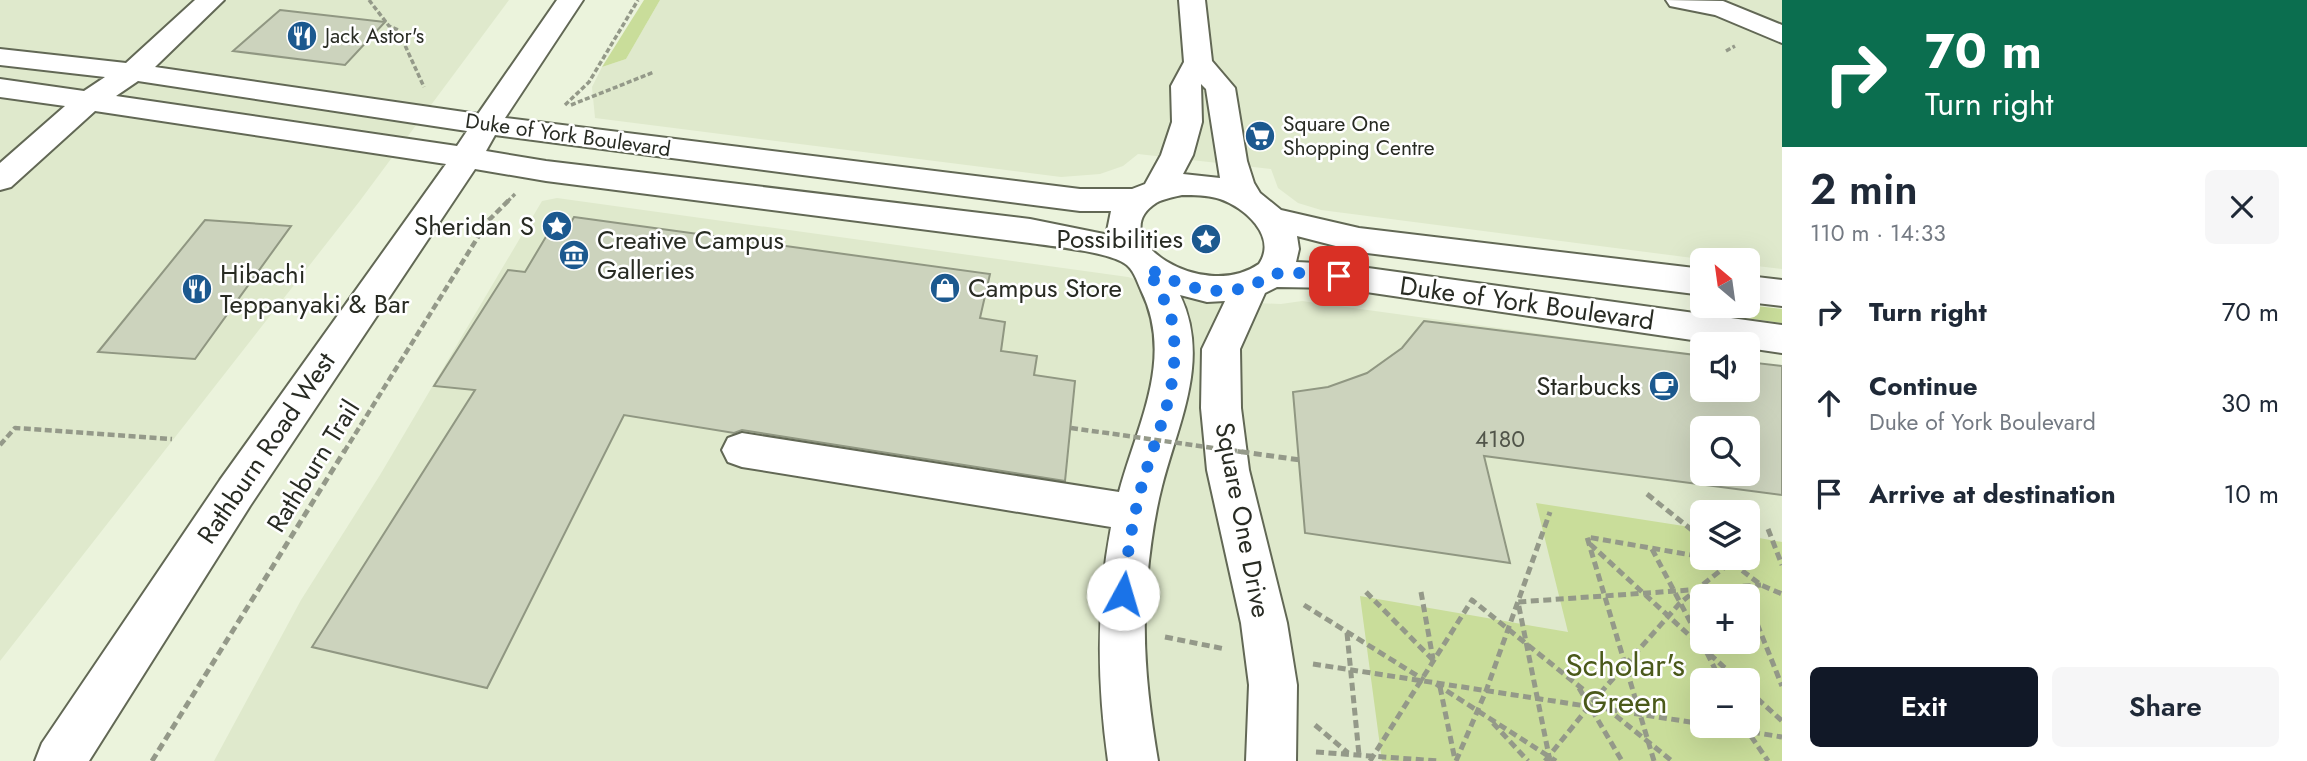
<!DOCTYPE html>
<html lang="en">
<head>
<meta charset="utf-8">
<style>
  :root { --surface:#fff; --page:#f6f6f7; --text:#1f2937; --muted:#747a83; --accent:#111827 }
  body { margin:0; font-family:Jost,sans-serif; background:var(--page); color:var(--text); height:100vh; display:flex; flex-direction:column; font-size:26px; white-space:nowrap }
  * { box-sizing:border-box; margin:0 }
  p { font-size:23px; color:var(--muted) }
  .icon { flex:none; width:38px; height:38px; fill:none; stroke:currentColor; stroke-width:2; stroke-linecap:round; stroke-linejoin:round }
  .map { position:relative; flex:1; overflow:hidden }
  .details { display:flex; flex-direction:column; background:var(--surface); width:525px }
  .details>* { flex:none }
  .guide { background:#0b6e4f; color:#fff; overflow:hidden }
  .needle { width:46px; rotate:331deg }
  .buttons { position:absolute; left:1690px; top:248px; display:grid; gap:14px }
  .buttons a { display:grid; place-items:center; width:70px; height:70px; border-radius:10px; background:var(--surface); box-shadow:0 7px 28px #0002; font-size:35px }
  .pin { position:absolute; display:grid; place-items:center; width:60px; height:60px; color:#fff; margin:-30px; border-radius:14px; box-shadow:0 4px 10px #0006 }
  .me { position:absolute; width:77px; margin:-38px; rotate:6deg; stroke-linejoin:round; filter:drop-shadow(0 0 5px #0008) }
  .turn { display:flex; align-items:center; gap:24px; height:147px; padding:0 28px; font-size:32px }
  .turn .icon { width:91px; height:91px; stroke-width:2.5 }
  .turn b { display:block; font-size:49px; line-height:60px }
  .round { display:grid; place-items:center; flex:none; width:74px; height:74px; border-radius:10px; background:var(--page) }
  .summary { display:flex; align-items:center; justify-content:space-between; height:119px; padding:0 28px }
  h1 { font-size:42px; font-weight:600; line-height:52px }
  .action { display:flex; gap:14px; margin-top:auto; padding:14px 28px }
  .action a { flex:1; height:80px; border-radius:10px; background:var(--accent); color:#fff; font-size:28px; font-weight:600; line-height:80px; text-align:center }
  .action a+a { background:var(--page); color:var(--text) }
  ul { padding:0; list-style:none }
  li { display:flex; align-items:center; gap:21px; height:91px; padding:0 28px }
  li div { flex:1 }
  li b { display:block; font-size:26px }
  li em { font-style:normal }
  main { display:flex; flex:1; min-height:0 }
  .map>svg:first-child { display:block }
  .built { fill:#dfe9cc; fill-rule:evenodd }
  .green { fill:#c9dd9a; fill-rule:evenodd }
  .building { fill:#ccd3bd; stroke:#909782; stroke-width:2; fill-rule:evenodd }
  .lines { fill:none; stroke-linecap:round; stroke-linejoin:round }
  .minor-casing { stroke:#626855; stroke-width:4 }
  .path-far2 { stroke:#949989; stroke-width:3.5; stroke-dasharray:5 2.5; stroke-linecap:butt }
  .path-far1 { stroke:#949989; stroke-width:4.5; stroke-dasharray:7 3.5; stroke-linecap:butt }
  .path { stroke:#949989; stroke-width:5; stroke-dasharray:8 4.5; stroke-linecap:butt }
  .minor { fill:#fff; fill-rule:evenodd }
  .path-bridge-far1 { stroke:#949989; stroke-width:4.5; stroke-dasharray:7 3.5; stroke-linecap:butt }
  .path-bridge { stroke:#949989; stroke-width:5; stroke-dasharray:8 4.5; stroke-linecap:butt }
  .route { stroke:#1a73e8; stroke-width:12; stroke-dasharray:0 21.6 }
  .labels { text-anchor:middle; stroke-width:5; stroke-linejoin:round; paint-order:stroke }
  .far-poi-label { font-size:21px; fill:#282b23; stroke:#fff; text-anchor:start }
  .far-street-label { font-size:21px; fill:#282b23; stroke:#fff }
  .number-label { font-size:23px; fill:#51554a }
  .poi-label { font-size:26px; fill:#282b23; stroke:#fff; text-anchor:end }
  .street-label { font-size:26px; fill:#282b23; stroke:#fff }
  .near-park-label { font-size:32px; fill:#4a591a; stroke:#fff }
</style>
</head>
<body>
<main>
<div class="map">
<svg width="1782" height="761" viewBox="0 0 1782 761">
  <rect width="100%" height="100%" fill="#ebf3dc"/>
  <g class="built">
    <polygon points="0,0 509,0 359,202 0,661"/>
    <polygon points="660,0 1782,0 1782,269 1748,265 1748,261 1716,261 1321,210 1298,203 1278,188 1271,169 1138,154 1123,166 1100,174 1061,177 595,118 592,87 602,67 626,59"/>
    <path d="M557,198L1128,277L1207,301L1281,304L1302,301L1703,356V390H1748V362L1782,366V761H214L301,600L380,475L542,201ZM1703,429H1748V474H1703ZM1703,513H1748V558H1703ZM1703,597H1748V642H1703ZM1703,681H1748V726H1703Z"/>
  </g>
  <g class="green">
    <polygon points="644,0 660,0 626,59 602,67"/>
    <polygon points="1748,305 1782,309 1782,323 1711,313 1708,306"/>
    <path d="M1536,503L1703,529V558H1748V536L1782,542V761H1382L1360,596L1568,632ZM1703,597H1748V642H1703ZM1703,681H1748V726H1703Z"/>
  </g>
  <g class="building">
    <polygon points="280,10 385,22 345,65 233,51"/>
    <polygon points="574,217 990,274 980,318 1005,322 1001,351 1037,356 1034,375 1075,381 1065,481 742,430 734,433 624,415 487,688 312,647 475,390 434,386 508,270 525,272 547,235 563,237"/>
    <polygon points="205,220 291,226 195,359 98,352"/>
    <path d="M1424,321L1703,356V390H1748V362L1782,366V495L1484,456L1510,563L1305,533L1293,392L1328,387L1367,373L1402,348ZM1703,429H1748V474H1703Z"/>
  </g>
  <g class="lines">
    <g class="minor-casing">
      <g id="minor">
        <path d="M195,0H224L155,67L478,114L557,0H583L505,118L1080,189H1132L1145,184L1161,155L1172,122L1171,86L1184,62L1179,0H1205L1212,61L1235,88L1247,161L1254,183L1260,193L1281,210L1359,228L1703,269V295L1359,252L1297,236L1299,249L1296,262L1339,264L1782,325V353L1748,348V345H1726L1339,288L1277,287L1265,293L1240,349L1241,408L1249,470L1287,623L1297,685L1296,761H1246L1249,685L1241,623L1207,470L1201,408L1202,349L1225,301L1207,302L1180,295C1211,360 1178,423 1162,486C1154,517 1150,549 1147,580C1141,641 1148,701 1158,761H1108C1097,682 1096,606 1111,527L742,467L728,462L722,450L728,438L742,433L1119,492C1137,424 1175,359 1141,290C1137,281 1133,268 1124,263C1107,252 1052,246 1030,243L546,181L475,169L250,506L89,761H35L42,743L220,480L446,164L95,111L11,187L0,190V163L65,106L0,97V79L84,91L105,77L0,65V49L126,63ZM138,81L467,131L457,146L116,96ZM1201,84L1206,89L1220,178L1183,174L1193,155L1202,122ZM495,135L1080,211H1111L1107,231L1109,235L1030,219L546,161L486,151ZM1182,195C1194,195 1208,195 1220,199C1244,207 1278,236 1259,264C1203,303 1102,238 1156,203C1163,199 1174,197 1182,195Z"/>
        <polygon points="1666,0 1723,1 1782,25 1782,43 1715,15 1670,6"/>
        <polygon points="1748,276 1782,280 1782,306 1748,302"/>
      </g>
    </g>
    <g class="path-far2">
      <polyline points="369,0 389,26 398,30 424,87"/>
      <polyline points="1726,51 1735,46"/>
      <polyline points="565,105 589,82 638,0"/>
      <polyline points="571,105 654,72"/>
      <polyline points="507,202 515,194"/>
    </g>
    <g class="path-far1">
      <polyline points="0,445 15,428 172,439"/>
      <polyline points="344,452 488,221 509,200"/>
    </g>
    <g class="path">
      <polyline points="1647,494 1703,539"/>
      <polyline points="1768,529 1782,565"/>
      <polyline points="1590,544 1739,681"/>
      <polyline points="1652,549 1703,646"/>
      <polyline points="1708,558 1731,562 1761,585 1782,594"/>
      <polyline points="1743,587 1747,597"/>
      <polyline points="1366,592 1433,660"/>
      <polyline points="1421,592 1433,659"/>
      <polyline points="1748,601 1782,686"/>
      <polyline points="1304,605 1424,680"/>
      <polyline points="1347,633 1359,755"/>
      <polyline points="1165,637 1225,649"/>
      <polyline points="1707,653 1721,681"/>
      <polyline points="1313,664 1703,724"/>
      <polyline points="1436,684 1556,761"/>
      <polyline points="1440,687 1455,760"/>
      <polyline points="1579,688 1622,761"/>
      <polyline points="1748,690 1782,721"/>
      <polyline points="1493,723 1528,761"/>
      <polyline points="1315,725 1348,753"/>
      <polyline points="1715,726 1782,737"/>
      <polyline points="1744,726 1768,761"/>
      <polyline points="1316,752 1439,761"/>
      <polyline points="152,761 345,450"/>
      <polyline points="1370,761 1472,600 1672,761"/>
      <polyline points="1456,761 1486,691 1550,512"/>
      <polyline points="1545,761 1595,699 1680,603 1731,562 1727,558"/>
      <polyline points="1550,761 1518,602 1761,585"/>
      <polyline points="1654,761 1587,537 1703,557"/>
    </g>
    <use href="#minor" class="minor"/>
    <polyline class="path-bridge-far1" points="1071,428 1242,452"/>
    <polyline class="path-bridge" points="1229,450 1300,460"/>
  </g>
  <g class="lines">
    <path class="route" d="M1123,594C1127,555 1133,515 1144,478C1160,423 1180,387 1173,327C1171,308 1156,286 1148,268C1179,286 1215,298 1251,286C1259,283 1267,275 1274,274C1295,271 1319,275 1339,276"/>
  </g>
  <defs>
    <g id="restaurant-disc" transform="scale(1.575)"><circle r="9.5" fill="#1c598f" stroke="#fff"/><path d="M-5-6h1v4h1v-4h1v4h1v-4h1v5L-1.5 .5V6h-2V.5L-5-1ZM5-6V6H3V1.5H1.5Q1.5-4 5-6Z" fill="#fff"/></g>
    <g id="supermarket-disc" transform="scale(1.575)"><circle r="9.5" fill="#1c598f" stroke="#fff"/><path d="M-6-5.5h2.5l.6 2H6L4.5 2H-2.5L-4.4-4H-6ZM-1.5 3.2a1.3 1.3 0 1 0 .1 0ZM3 3.2a1.3 1.3 0 1 0 .1 0Z" fill="#fff"/></g>
    <g id="sight-disc" transform="scale(1.575)"><circle r="9.5" fill="#1c598f" stroke="#fff"/><path d="M0-6L1.8-2.2L6-1.7L2.9 1.2L3.7 5.4L0 3.3L-3.7 5.4L-2.9 1.2L-6-1.7L-1.8-2.2Z" fill="#fff"/></g>
    <g id="museum-disc" transform="scale(1.575)"><circle r="9.5" fill="#1c598f" stroke="#fff"/><path d="M0-6L6-3V-2H-6V-3ZM-5-1h2V3h-2ZM-1-1h2V3h-2ZM3-1h2V3H3ZM-6 4H6V6H-6Z" fill="#fff"/></g>
    <g id="shop-disc" transform="scale(1.575)"><circle r="9.5" fill="#1c598f" stroke="#fff"/><path d="M-5-2.5h2.3a2.7 3.5 0 0 1 5.4 0H5L5.5 6h-11ZM-1.5-2.5h3a1.5 2.3 0 0 0-3 0Z" fill="#fff"/></g>
    <g id="cafe-disc" transform="scale(1.575)"><circle r="9.5" fill="#1c598f" stroke="#fff"/><path d="M-5.5-4.5H6V0H3Q3 3.5 0 3.5H-2.5Q-5.5 3.5-5.5 0ZM3-3.2v2h1.7v-2ZM-6 4.5H4V6H-6Z" fill="#fff"/></g>
  </defs>
  <g fill-rule="evenodd">
    <use href="#restaurant-disc" x="302" y="36"/>
    <use href="#supermarket-disc" x="1260" y="136"/>
    <use href="#sight-disc" x="557" y="226"/>
    <use href="#sight-disc" x="1206" y="239"/>
    <use href="#museum-disc" x="574" y="255"/>
    <use href="#shop-disc" x="945" y="288"/>
    <use href="#restaurant-disc" x="197" y="289"/>
    <use href="#cafe-disc" x="1664" y="386"/>
  </g>
  <g class="labels">
    <g class="far-poi-label">
      <text x="325" y="43">Jack Astor's</text>
      <text x="1283" y="131">Square One<tspan x="1283" dy="24">Shopping Centre</tspan></text>
    </g>
    <g class="far-street-label">
      <text transform="translate(568 135) rotate(8)" y="7">Duke of York Boulevard</text>
    </g>
    <g class="number-label">
      <text x="1500" y="447">4180</text>
    </g>
    <g class="poi-label">
      <text x="534" y="235">Sheridan S</text>
      <text x="1183" y="248">Possibilities</text>
      <text x="597" y="249" text-anchor="start">Creative Campus<tspan x="597" dy="30">Galleries</tspan></text>
      <text x="220" y="283" text-anchor="start">Hibachi<tspan x="220" dy="30">Teppanyaki &amp; Bar</tspan></text>
      <text x="968" y="297" text-anchor="start">Campus Store</text>
      <text x="1641" y="395">Starbucks</text>
    </g>
    <g class="street-label">
      <text transform="translate(1527 303) rotate(8)" y="9">Duke of York Boulevard</text>
      <text transform="translate(266 448) rotate(-56)" y="9">Rathburn Road West</text>
      <text transform="translate(313 466) rotate(-58)" y="9">Rathburn Trail</text>
      <text transform="translate(1243 520) rotate(79)" y="9">Square One Drive</text>
    </g>
    <g class="near-park-label">
      <text x="1625" y="676">Scholar's<tspan x="1625" dy="37">Green</tspan></text>
    </g>
  </g>
</svg>
<div class="buttons">
<a><svg class="needle" viewBox="-14 -14 28 28"><path d="M0-13l5 13h-10z" fill="#e53935"/><path d="M0 13l5-13h-10z" fill="#747a83"/></svg></a>
<a><svg class="icon" aria-label="sound" viewBox="0 0 24 24"><path d="M4 9h4l5-4v14l-5-4H4zM17 9q2 3 0 6"/></svg></a>
<a><svg class="icon" aria-label="search" viewBox="0 0 24 24"><circle cx="10" cy="10" r="6"/><path d="M15 15l6 6"/></svg></a>
<a><svg class="icon" aria-label="layers" viewBox="0 0 24 24"><path d="M12 4l9 5-9 5-9-5zM3 14l9 5 9-5"/></svg></a>
<a>+</a>
<a>−</a>
</div>
<div class="pin" style="left:1339px;top:276px;background:#d93025"><svg class="icon" aria-label="arrive" viewBox="0 0 24 24"><path d="M6 21V4h12l-3 4 3 4H6"/></svg></div>
<svg class="me" style="left:1123px;top:594px" viewBox="-20 -20 40 40"><circle r="19" fill="#fff"/><path d="M0-13L10 11 0 6-10 11z" fill="#1a73e8"/></svg>
</div>
<section class="details">
<div class="guide">
<div class="turn"><svg class="icon" aria-label="right" viewBox="0 0 24 24"><path d="M7 20v-9h11M14 6l5 5-5 5"/></svg><div><b>70 m</b>Turn right</div></div>
</div>
<div class="summary"><div><h1>2 min</h1><p>110 m · 14:33</p></div><a class="round"><svg class="icon" aria-label="close" viewBox="0 0 24 24"><path d="M6 6l12 12M18 6L6 18"/></svg></a></div>
<ul>
<li><svg class="icon" aria-label="right" viewBox="0 0 24 24"><path d="M7 20v-9h11M14 6l5 5-5 5"/></svg><div><b>Turn right</b></div><em>70 m</em></li>
<li><svg class="icon" aria-label="ahead" viewBox="0 0 24 24"><path d="M12 20V5M6 11l6-6 6 6"/></svg><div><b>Continue</b><p>Duke of York Boulevard</p></div><em>30 m</em></li>
<li><svg class="icon" aria-label="arrive" viewBox="0 0 24 24"><path d="M6 21V4h12l-3 4 3 4H6"/></svg><div><b>Arrive at destination</b></div><em>10 m</em></li>
</ul>
<div class="action"><a>Exit</a><a>Share</a></div>
</section>
</main>
</body>
</html>
